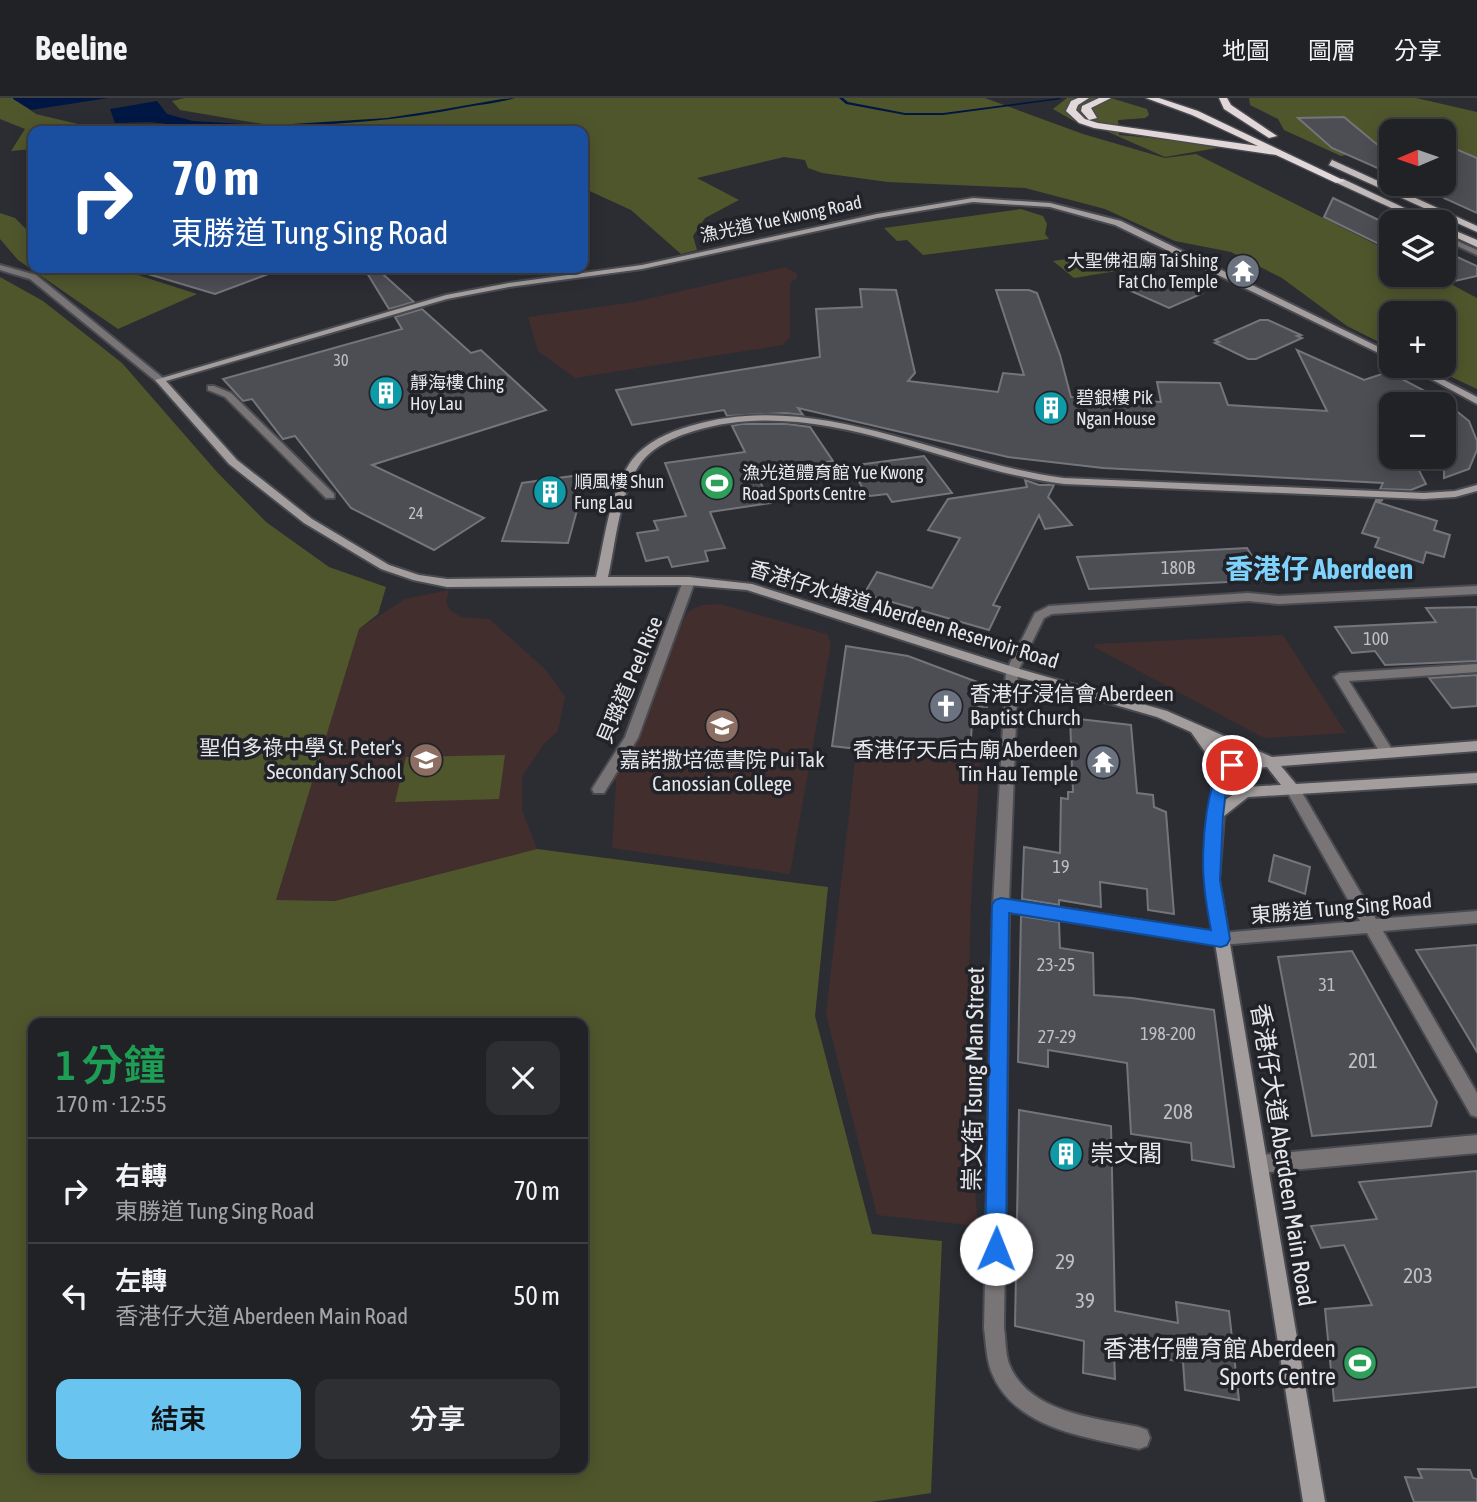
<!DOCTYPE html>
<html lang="zh-TW">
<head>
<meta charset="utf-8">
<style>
  :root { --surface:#202226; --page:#2d2f32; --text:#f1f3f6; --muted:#a2a4a7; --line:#3d3f43; --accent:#69c4f0 }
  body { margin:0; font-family:"Asap Condensed","Noto Sans TC",sans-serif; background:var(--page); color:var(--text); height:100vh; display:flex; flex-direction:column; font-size:26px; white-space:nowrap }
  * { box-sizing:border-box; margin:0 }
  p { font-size:23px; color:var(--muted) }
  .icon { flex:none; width:38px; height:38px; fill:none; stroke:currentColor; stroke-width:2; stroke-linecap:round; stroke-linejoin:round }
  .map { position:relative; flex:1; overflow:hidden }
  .panel { position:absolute; left:28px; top:920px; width:560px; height:455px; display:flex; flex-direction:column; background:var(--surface); border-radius:14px; box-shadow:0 4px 18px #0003,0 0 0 2px var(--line) }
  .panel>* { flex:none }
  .banner { position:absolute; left:28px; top:28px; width:560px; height:147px; border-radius:14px; box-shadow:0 4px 18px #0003,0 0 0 2px var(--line); background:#1a4fa0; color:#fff; overflow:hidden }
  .needle { width:46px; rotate:268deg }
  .buttons { position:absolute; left:1379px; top:21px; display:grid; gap:14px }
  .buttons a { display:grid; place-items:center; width:77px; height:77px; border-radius:14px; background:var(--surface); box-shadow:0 4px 18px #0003,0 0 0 2px var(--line); font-size:35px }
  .pin { position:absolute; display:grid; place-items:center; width:60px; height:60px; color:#fff; margin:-30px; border:4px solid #fff; border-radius:50%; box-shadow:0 2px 7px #0007 }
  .me { position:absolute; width:77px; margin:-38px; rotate:1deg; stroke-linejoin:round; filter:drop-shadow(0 0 5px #0008) }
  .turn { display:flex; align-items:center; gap:24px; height:147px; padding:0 28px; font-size:32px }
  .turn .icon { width:91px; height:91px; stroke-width:2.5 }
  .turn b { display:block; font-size:49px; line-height:60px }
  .round { display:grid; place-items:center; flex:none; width:74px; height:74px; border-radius:14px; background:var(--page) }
  .headline { display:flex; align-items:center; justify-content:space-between; height:119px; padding:0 28px }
  h1 { font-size:42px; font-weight:600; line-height:52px; color:#1e9e55 }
  .button { display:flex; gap:14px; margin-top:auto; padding:14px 28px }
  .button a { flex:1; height:80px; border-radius:14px; background:var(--accent); color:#111; font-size:28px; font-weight:600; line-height:80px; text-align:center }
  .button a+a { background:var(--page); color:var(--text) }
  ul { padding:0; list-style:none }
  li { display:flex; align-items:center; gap:21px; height:105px; padding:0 28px; border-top:2px solid var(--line) }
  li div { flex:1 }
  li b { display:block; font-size:26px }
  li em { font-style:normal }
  header { display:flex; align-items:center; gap:42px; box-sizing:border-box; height:98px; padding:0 35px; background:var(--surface); border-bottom:2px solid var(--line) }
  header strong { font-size:33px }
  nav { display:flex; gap:38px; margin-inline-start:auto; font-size:24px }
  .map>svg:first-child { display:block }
  .education { fill:#432e2e }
  .green { fill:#50562c; fill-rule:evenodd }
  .water { fill:#001744 }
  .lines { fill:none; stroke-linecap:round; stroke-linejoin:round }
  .stream { fill:#001744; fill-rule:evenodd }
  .building { fill:#4d4d54; stroke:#74747b; stroke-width:2 }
  .street-casing { stroke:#494b50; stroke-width:4 }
  .secondary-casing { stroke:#494b50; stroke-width:4 }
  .primary-casing { stroke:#494b50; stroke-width:3 }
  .highway-casing { stroke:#494b50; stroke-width:3 }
  .street { fill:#797475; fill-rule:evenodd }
  .secondary { fill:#a39d9d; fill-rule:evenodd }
  .primary { fill:#c4bcbc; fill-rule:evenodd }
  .highway { fill:#e2d8d9; fill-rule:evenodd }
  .route { fill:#1a73e8; stroke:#114b97; stroke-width:2 }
  .labels { text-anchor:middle; stroke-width:7; stroke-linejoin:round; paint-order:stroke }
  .far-number-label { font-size:16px; fill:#c0c0c5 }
  .far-street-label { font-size:18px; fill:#e6e7eb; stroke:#212329 }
  .far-poi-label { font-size:18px; fill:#e6e7eb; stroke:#212329; text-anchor:start }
  .number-label { font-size:18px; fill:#c0c0c5 }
  .street-label { font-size:21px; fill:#e6e7eb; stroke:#212329 }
  .poi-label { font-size:21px; fill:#e6e7eb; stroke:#212329; text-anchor:end }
  .near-number-label { font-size:21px; fill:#c0c0c5 }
  .near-street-label { font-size:24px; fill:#e6e7eb; stroke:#212329 }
  .near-poi-label { font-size:24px; fill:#e6e7eb; stroke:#212329; text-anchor:start }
  .district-label { font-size:28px; font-weight:bold; fill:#7fd2fc; stroke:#212329 }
</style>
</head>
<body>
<header>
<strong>Beeline</strong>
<nav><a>地圖</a><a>圖層</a><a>分享</a></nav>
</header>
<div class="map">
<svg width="1477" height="1404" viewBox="0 0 1477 1404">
  <rect width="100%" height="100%" fill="#2b2d33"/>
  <g class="education">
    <polygon points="786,169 797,176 797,180 790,185 790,239 783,247 575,280 538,253 528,219 634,204"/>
    <polygon points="449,492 446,504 451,513 462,519 489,521 546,572 565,599 558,633 544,646 522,678 522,712 537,751 335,803 276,802 359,531 405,501"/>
    <polygon points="720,506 827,536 831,546 790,776 612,750 616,686 612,666 616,653 640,604 666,561 687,514 702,507"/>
    <polygon points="1283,537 1346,635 1264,640 1094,549 1095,546"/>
    <polygon points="864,652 980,665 971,803 966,981 978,1128 877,1117 826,916 856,655"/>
  </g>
  <g class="green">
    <polygon points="0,0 13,0 36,16 107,33 33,33 33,51 11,53 25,31 0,21"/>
    <polygon points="185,0 985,0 1083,36 1165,60 1196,56 1391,154 1391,177 1434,177 1477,200 1477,291 1428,268 1444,268 1444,215 1391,215 1391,250 1347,228 1282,180 1231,154 1175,143 1105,111 1025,90 888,84 822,75 808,70 805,62 784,59 697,80 739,102 705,120 693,138 697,152 681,156 631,112 583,90 583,33 224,33 280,29 180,12 172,3"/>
    <polygon points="1067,0 1111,0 1147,11 1149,17 1145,20 1118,22 1119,37 1208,45 1217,50 1165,59 1097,29 1079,26 1053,11"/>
    <polygon points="1249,0 1416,0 1477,14 1477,60 1444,46 1444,33 1391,33 1391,49 1341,58 1284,32 1278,21 1250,7"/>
    <polygon points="1021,111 1043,118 1047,126 1045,136 1049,141 923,157 907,142 897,143 884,130"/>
    <polygon points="0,115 15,120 33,138 33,170 116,170 197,196 118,231 18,162 0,141"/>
    <polygon points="1113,154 1135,170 1074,180 1053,163"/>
    <path d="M0,179L43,203L122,265L217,374L266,424L329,469L386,489L378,516L359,531L276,802L335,803L537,751L828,789L815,918L872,1136L942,1143L931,1395L871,1404H0ZM33,926H583V1370H33Z"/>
    <polygon points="505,657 499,701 395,704 406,659"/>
  </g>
  <g class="water">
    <polygon points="108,0 31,12 13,1 13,0"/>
    <polygon points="157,3 167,16 193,23 262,27 215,32 151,24 115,25 110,11"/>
  </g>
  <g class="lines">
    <g class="stream">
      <path d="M515,0C500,5 483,6 467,9C399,23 331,27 262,29L260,28L387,20L439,12L502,1Z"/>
      <polygon points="839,0 843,0 848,4 905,15 943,15 1059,0 1062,1 943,17 905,17 846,6"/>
    </g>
  </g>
  <g class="building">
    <polygon points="1344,19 1391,58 1391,76 1332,50 1298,20"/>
    <polygon points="1444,46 1477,60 1477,115 1444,100"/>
    <polygon points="1333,100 1391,128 1391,152 1324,119"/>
    <polygon points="1444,153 1477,168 1477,178 1455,183 1444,178"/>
    <polygon points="149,170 278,170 279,172 215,196 148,176"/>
    <polygon points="364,170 376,170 414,204 389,211"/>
    <polygon points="1164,180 1172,180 1201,193 1197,195 1201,196 1169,210 1131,193"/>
    <polygon points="860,191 896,192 915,275 908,283 998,294 1003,275 1024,277 996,192 1029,192 1037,195 1060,257 1071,299 1161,304 1157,284 1220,285 1228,307 1327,313 1297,252 1364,282 1382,276 1400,280 1444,303 1469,323 1477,343 1477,352 1469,371 1444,380 1444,306 1386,306 1391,317 1391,359 1412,359 1426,386 1411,392 1380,391 1383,385 1103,370 1008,359 798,310 803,317 785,315 727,318 724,312 632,327 616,292 820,259 816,211 862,209"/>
    <polygon points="422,211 471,255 481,252 546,312 372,367 484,420 434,452 351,410 295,338 283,341 252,301 243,303 223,281 402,231 395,219"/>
    <polygon points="1260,222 1268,222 1301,237 1297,238 1302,240 1256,261 1248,261 1215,245 1219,244 1215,242"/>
    <polygon points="741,326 787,326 810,329 833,363 755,374 771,405 710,414 725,450 705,453 708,463 672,469 668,459 646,463 637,435 658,432 654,423 686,418 665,365 745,354 732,328"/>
    <polygon points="924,358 952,395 892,404 887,396 870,398 866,395 849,368"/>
    <polygon points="587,376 568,445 502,443 522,385"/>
    <polygon points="1025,382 1039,387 1054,387 1048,399 1072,427 1045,431 1039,417 993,507 1000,509 989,532 864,496 877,474 932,490 960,440 928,432 948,401 1027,389"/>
    <polygon points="1376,402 1383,402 1377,404 1437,423 1434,432 1450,437 1444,459 1426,454 1423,465 1375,449 1379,440 1362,435"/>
    <polygon points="1247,450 1267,482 1089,491 1077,459"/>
    <polygon points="1477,509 1477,563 1385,567 1375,553 1352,555 1335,529 1436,524 1426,510"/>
    <polygon points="846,548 908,558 988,588 987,609 973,608 970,657 885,646 884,654 832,648"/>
    <polygon points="1477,577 1477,608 1452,610 1429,580"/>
    <polygon points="1070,620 1131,627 1137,695 1153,697 1154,709 1166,714 1174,816 1148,812 1147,791 1100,784 1101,809 1059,802 1059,807 1022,801 1024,749 1060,755 1061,700 1068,701 1068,694 1073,694"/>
    <polygon points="1274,757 1310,769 1305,796 1269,783"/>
    <polygon points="1021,818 1059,824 1060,850 1093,855 1094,897 1132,900 1214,912 1234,1069 1192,1062 1191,1045 1131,1036 1127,965 1048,952 1048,969 1018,964"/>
    <polygon points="1477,847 1477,954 1416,852"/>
    <polygon points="1352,853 1437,1004 1431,1028 1312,1038 1278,859"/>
    <polygon points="1019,1012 1111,1028 1115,1213 1178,1225 1176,1204 1229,1213 1239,1302 1185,1292 1183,1264 1114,1252 1115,1281 1083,1275 1084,1243 1015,1228"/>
    <polygon points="1477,1073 1477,1289 1334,1303 1325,1211 1372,1207 1344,1147 1321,1150 1311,1128 1377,1121 1359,1084"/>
    <polygon points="1418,1371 1470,1372 1473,1380 1477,1381 1477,1404 1414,1404 1405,1379 1422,1380"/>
  </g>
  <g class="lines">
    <g class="street-casing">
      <g id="street">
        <polygon points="1391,107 1397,107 1419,124 1411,124 1391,111"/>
        <polygon points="1444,137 1477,152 1477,157 1444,142"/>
        <polygon points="0,167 36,177 163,280 163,284 157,284 30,181 0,172"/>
        <polygon points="208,288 214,288 231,295 334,396 334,400 326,400 225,299 208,292"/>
        <polygon points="689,479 695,483 638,640 604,695 594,695 592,691 625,639 683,483"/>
        <path d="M1477,488V496L1279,506L1248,503L1052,516L1044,520L1018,573L1009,802L1221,835L1360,823L1285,690L1287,686H1297L1376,821L1477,813V825L1383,833L1477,995V1019L1471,1017L1367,835L1221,847L1009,814L1004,1230C1006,1242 1005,1257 1010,1268C1030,1315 1096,1320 1139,1329L1147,1332L1150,1340L1147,1348L1139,1351C1086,1339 1013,1331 991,1273C986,1259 986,1244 984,1230L993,807L1006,573L1035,515L1049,508L1248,495L1279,498Z"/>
        <polygon points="1477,566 1477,574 1349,583 1393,653 1386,658 1381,656 1334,579 1340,575"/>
        <polygon points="1477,1037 1477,1055 1260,1075 1254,1072 1251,1066 1254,1060 1260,1057"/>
      </g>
    </g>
    <g class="secondary-casing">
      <g id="secondary">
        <path d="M973,100L1050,105L1121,123L1391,255V261L1115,127L1050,109L973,104L877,120L642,171L509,189L447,201L166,283L237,362L312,421L389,467L419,477L447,481L596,479C605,441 609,394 632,362C646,344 669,334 690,328C817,290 940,364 1064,380L1424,395L1455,393L1477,387V393L1455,399L1424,401L1064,386C942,371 818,295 694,333C674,339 652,349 640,366C619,397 616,443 608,479H689L752,486L1016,570L1167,613L1272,659L1477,643V653L1281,668L1296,686L1477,675V685L1248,699L1224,718L1219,781L1325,1404H1303L1205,781L1210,721L1208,718L1210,714L1213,683L1208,658L1191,634L1157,619L1008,576L747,492L689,487L447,489L413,482L381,471L304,425L229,366L155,282L446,197L509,185L642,167L877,116ZM1211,643L1251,661L1232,662L1224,668L1222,657ZM1267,669L1281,687L1245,689L1225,702L1227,684L1236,672Z"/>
        <polygon points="1407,268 1417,268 1477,299 1477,306"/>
      </g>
    </g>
    <g class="primary-casing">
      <g id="primary">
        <polygon points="1332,62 1477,128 1477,134 1329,67"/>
        <polygon points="1337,81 1343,81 1434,124 1422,124 1337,85"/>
        <polygon points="1444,128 1477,142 1477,149 1444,134"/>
      </g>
    </g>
    <g class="highway-casing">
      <g id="highway">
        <polygon points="1078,0 1089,0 1078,7 1076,12 1085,21 1098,25 1258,48 1192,17 1146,0 1159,0 1198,13 1345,83 1336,85 1276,57 1094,30 1079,25 1066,13 1071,3"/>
        <polygon points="1099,0 1111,0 1091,10 1097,20 1089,22 1081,13 1082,8"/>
        <polygon points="1219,0 1227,0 1231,7 1277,38 1269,40 1224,11"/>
      </g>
    </g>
    <use href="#street" class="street"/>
    <use href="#secondary" class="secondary"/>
    <use href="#primary" class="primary"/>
    <use href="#highway" class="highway"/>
  </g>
  <path class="route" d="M1232,661L1240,667L1227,684L1223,718L1220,782L1230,841L1227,847L1221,849L1009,815L1006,1151L1003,1158L996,1161L988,1158L985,1151L992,807L995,802L1001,800L1211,832C1208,816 1205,800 1204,784C1201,758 1204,670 1232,661Z"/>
  <defs>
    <g id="temple-disc" transform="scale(1.75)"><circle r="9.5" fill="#6b7280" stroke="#212329"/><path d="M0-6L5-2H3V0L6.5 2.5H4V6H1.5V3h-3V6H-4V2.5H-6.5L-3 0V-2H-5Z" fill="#fff"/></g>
    <g id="building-disc" transform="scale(1.75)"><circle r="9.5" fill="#0f9aa8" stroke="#212329"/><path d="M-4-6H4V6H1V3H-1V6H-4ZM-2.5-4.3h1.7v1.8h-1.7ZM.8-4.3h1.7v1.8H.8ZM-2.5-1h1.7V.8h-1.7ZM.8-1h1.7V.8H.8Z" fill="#fff"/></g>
    <g id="stadium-disc" transform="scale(1.75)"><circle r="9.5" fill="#2e9e5b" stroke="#212329"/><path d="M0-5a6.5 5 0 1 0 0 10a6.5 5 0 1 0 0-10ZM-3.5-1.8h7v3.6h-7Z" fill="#fff"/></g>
    <g id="church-disc" transform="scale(1.75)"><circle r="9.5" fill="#6b7280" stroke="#212329"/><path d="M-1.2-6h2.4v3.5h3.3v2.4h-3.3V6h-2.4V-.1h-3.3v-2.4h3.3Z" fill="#fff"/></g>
    <g id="school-disc" transform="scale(1.75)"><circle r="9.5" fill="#8d6e63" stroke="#212329"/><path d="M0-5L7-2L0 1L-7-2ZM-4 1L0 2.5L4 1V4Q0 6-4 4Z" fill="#fff"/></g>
  </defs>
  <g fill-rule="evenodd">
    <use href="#temple-disc" x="1243" y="173"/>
    <use href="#building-disc" x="386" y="295"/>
    <use href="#building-disc" x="1051" y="310"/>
    <use href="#stadium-disc" x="717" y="385"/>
    <use href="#building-disc" x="550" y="394"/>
    <use href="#church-disc" x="946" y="608"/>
    <use href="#school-disc" x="722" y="628"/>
    <use href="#school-disc" x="426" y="662"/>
    <use href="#temple-disc" x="1103" y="664"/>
    <use href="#building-disc" x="1066" y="1056"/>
    <use href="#stadium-disc" x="1360" y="1265"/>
  </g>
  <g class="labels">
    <g class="far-number-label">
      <text x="341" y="268">30</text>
      <text x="416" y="421">24</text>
    </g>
    <g class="far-street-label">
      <text transform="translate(781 121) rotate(-12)" y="6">漁光道 Yue Kwong Road</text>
    </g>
    <g class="far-poi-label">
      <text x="1218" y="169" text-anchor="end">大聖佛祖廟 Tai Shing<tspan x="1218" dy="21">Fat Cho Temple</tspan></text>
      <text x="410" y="291">靜海樓 Ching<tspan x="410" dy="21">Hoy Lau</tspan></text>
      <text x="1076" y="306">碧銀樓 Pik<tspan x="1076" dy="21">Ngan House</tspan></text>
      <text x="742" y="381">漁光道體育館 Yue Kwong<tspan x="742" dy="21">Road Sports Centre</tspan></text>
      <text x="574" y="390">順風樓 Shun<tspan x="574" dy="21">Fung Lau</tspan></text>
    </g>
    <g class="number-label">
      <text x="1178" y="476">180B</text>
      <text x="1376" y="547">100</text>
      <text x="1061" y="775">19</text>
      <text x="1056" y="873">23-25</text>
      <text x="1327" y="893">31</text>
      <text x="1168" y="942">198-200</text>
      <text x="1057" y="945">27-29</text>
    </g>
    <g class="street-label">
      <text transform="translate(904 517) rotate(17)" y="7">香港仔水塘道 Aberdeen Reservoir Road</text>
      <text transform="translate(630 582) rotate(-67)" y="7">貝璐道 Peel Rise</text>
      <text transform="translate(1341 810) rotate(-5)" y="7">東勝道 Tung Sing Road</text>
    </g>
    <g class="poi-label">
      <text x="970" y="603" text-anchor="start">香港仔浸信會 Aberdeen<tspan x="970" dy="24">Baptist Church</tspan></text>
      <text x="402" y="657">聖伯多祿中學 St. Peter's<tspan x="402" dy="24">Secondary School</tspan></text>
      <text x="1078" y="659">香港仔天后古廟 Aberdeen<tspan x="1078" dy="24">Tin Hau Temple</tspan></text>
      <text x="722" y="669" text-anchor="middle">嘉諾撒培德書院 Pui Tak<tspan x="722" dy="24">Canossian College</tspan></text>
    </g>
    <g class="near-number-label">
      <text x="1363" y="970">201</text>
      <text x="1178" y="1021">208</text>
      <text x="1065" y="1171">29</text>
      <text x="1418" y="1185">203</text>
      <text x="1085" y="1210">39</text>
    </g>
    <g class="near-street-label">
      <text transform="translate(974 981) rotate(-89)" y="8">崇文街 Tsung Man Street</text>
      <text transform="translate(1283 1057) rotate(81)" y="8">香港仔大道 Aberdeen Main Road</text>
    </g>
    <g class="near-poi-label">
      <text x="1090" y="1064">崇文閣</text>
      <text x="1336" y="1259" text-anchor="end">香港仔體育館 Aberdeen<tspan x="1336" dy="28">Sports Centre</tspan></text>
    </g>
    <g class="district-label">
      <text x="1319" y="481">香港仔 Aberdeen</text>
    </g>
  </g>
</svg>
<div class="buttons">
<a><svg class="needle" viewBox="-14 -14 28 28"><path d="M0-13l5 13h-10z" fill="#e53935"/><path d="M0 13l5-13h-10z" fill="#a2a4a7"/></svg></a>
<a><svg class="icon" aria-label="layers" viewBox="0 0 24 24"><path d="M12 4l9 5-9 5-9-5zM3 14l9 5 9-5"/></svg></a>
<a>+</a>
<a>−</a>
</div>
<div class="pin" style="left:1232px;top:667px;background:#d93025"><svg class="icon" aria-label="arrive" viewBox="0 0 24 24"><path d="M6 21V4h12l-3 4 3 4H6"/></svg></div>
<svg class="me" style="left:996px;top:1151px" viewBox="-20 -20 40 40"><circle r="19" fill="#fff"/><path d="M0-13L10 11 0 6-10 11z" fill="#1a73e8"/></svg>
<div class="banner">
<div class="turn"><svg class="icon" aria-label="right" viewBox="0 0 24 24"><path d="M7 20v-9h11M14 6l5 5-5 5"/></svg><div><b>70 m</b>東勝道 Tung Sing Road</div></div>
</div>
<section class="panel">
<div class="headline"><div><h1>1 分鐘</h1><p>170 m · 12:55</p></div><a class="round"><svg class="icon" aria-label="close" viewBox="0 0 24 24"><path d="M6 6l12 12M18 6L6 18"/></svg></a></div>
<ul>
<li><svg class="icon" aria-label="right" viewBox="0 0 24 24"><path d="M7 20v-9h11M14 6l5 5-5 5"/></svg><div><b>右轉</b><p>東勝道 Tung Sing Road</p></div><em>70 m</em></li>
<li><svg class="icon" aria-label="left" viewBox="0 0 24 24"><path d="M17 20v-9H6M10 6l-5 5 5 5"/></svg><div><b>左轉</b><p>香港仔大道 Aberdeen Main Road</p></div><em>50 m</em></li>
</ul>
<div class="button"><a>結束</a><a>分享</a></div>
</section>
</div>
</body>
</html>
